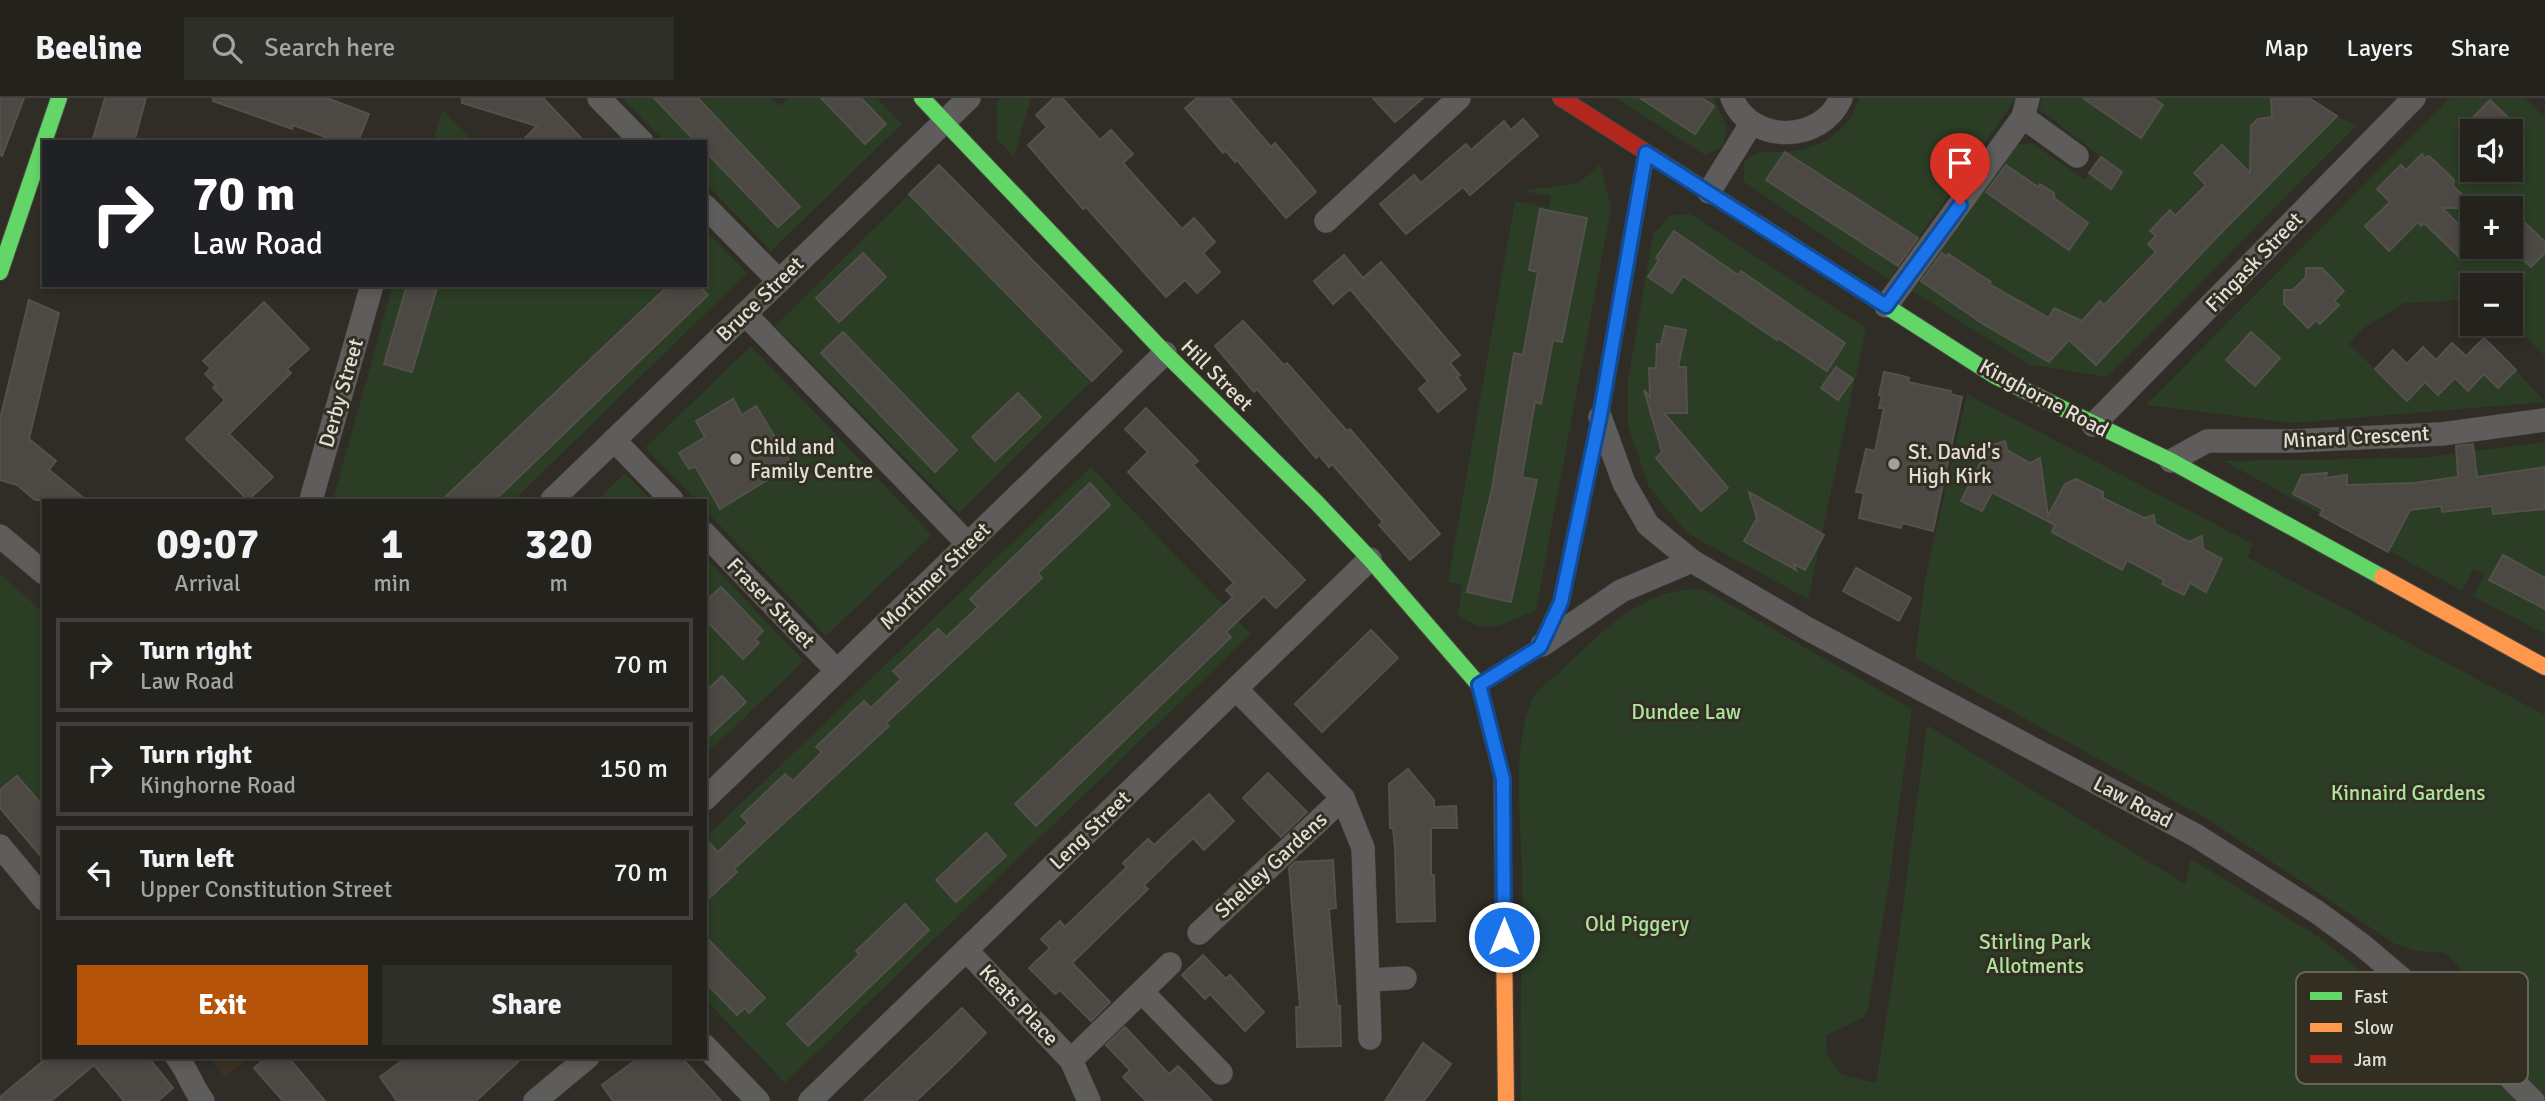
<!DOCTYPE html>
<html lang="en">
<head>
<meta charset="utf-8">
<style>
  :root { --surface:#23221c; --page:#2f2f29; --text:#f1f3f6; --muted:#a3a4a3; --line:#403f3b; --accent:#b45309 }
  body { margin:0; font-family:Signika,sans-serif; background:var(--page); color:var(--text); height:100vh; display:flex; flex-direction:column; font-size:26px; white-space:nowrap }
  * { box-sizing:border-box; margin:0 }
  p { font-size:23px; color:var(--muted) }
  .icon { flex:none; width:38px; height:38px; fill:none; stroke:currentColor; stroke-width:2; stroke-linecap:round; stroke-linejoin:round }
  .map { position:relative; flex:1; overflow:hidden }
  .details { position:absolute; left:42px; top:401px; width:665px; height:560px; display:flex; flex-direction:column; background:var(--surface); border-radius:0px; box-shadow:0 4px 10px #0003,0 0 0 2px var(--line) }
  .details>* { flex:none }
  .hud { position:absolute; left:42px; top:42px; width:665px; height:147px; border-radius:0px; box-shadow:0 4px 10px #0003,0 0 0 2px var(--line); background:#202124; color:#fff; overflow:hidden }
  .controls { position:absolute; left:2460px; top:21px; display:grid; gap:14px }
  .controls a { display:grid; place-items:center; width:63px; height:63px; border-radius:0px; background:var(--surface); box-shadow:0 4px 10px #0003,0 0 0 2px var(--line); font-size:35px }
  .pin { position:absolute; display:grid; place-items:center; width:60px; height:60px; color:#fff; margin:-72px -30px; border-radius:50% 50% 50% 0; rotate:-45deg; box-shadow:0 0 7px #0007 }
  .pin .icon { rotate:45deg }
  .me { position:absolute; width:77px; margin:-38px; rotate:0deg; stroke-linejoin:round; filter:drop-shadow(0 0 5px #0008) }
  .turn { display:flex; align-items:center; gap:24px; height:147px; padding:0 35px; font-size:32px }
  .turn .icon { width:91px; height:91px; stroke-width:2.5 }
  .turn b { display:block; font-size:49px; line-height:60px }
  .eta { display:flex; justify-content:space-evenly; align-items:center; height:119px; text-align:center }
  .eta b { font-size:42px; font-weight:700; line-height:49px }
  .cta { display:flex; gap:14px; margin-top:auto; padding:14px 35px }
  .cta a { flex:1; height:80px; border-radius:0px; background:var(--accent); color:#fff; font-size:28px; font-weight:700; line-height:80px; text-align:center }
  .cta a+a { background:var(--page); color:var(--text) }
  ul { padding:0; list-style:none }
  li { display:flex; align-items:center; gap:21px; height:94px; margin:0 14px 10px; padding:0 21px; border:4px solid var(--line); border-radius:0px }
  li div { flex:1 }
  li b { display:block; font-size:26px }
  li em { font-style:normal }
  header { display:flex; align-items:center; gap:42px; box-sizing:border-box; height:98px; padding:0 35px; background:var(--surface); border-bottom:2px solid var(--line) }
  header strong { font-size:33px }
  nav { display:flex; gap:38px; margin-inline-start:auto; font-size:24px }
  .search { width:490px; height:63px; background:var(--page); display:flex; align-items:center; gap:18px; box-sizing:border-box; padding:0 24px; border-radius:0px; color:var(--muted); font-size:26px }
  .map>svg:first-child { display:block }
  .education { fill:#3d3324 }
  .green { fill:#2b3d24; fill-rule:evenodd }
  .building { fill:#4c4843; stroke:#54504c; stroke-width:2 }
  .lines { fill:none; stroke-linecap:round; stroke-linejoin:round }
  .street-casing { stroke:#4b4843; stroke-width:24 }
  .fast-casing { stroke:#4b4843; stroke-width:18 }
  .slow-casing { stroke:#4b4843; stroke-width:18 }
  .jam-casing { stroke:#4b4843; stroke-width:18 }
  .street { stroke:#5f5d5c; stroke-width:23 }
  .fast { stroke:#63d668; stroke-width:16 }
  .slow { stroke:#ff974d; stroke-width:16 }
  .jam { stroke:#b3261e; stroke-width:16 }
  .route-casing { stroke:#114b97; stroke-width:18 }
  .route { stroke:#1a73e8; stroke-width:12 }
  .poi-dot { fill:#a3a099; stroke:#332e22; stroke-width:2.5 }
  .labels { text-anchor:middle; stroke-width:6; stroke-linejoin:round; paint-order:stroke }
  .street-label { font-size:21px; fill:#e1ded7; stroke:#332e22 }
  .poi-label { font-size:21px; fill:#e1ded7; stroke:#332e22; text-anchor:start }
  .park-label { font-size:21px; fill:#ade49d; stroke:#332e22 }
  .key { fill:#332e22; stroke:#676358; stroke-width:2 }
  .key-label { font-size:19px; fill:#e1ded7 }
</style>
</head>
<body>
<header>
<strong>Beeline</strong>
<div class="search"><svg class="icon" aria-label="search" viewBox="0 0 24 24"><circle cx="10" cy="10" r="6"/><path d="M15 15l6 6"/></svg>Search here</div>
<nav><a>Map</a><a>Layers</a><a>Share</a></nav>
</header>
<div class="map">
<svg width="2545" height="1003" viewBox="0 0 2545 1003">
  <rect width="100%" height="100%" fill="#2f2d26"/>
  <polygon class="education" points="209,959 250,959 225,979"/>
  <g class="green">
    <polygon points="622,0 771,0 779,8 788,0 877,0 902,26 771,153 705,85 705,44 665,44"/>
    <polygon points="1001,0 1031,0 1014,59 997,41 997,3"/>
    <polygon points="1616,0 1714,0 1727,30 1723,49 1705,57"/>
    <path d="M1859,0H2016L1889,182L1744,84V63C1765,49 1762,55 1785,54C1819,51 1850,34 1859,0Z"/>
    <polygon points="2042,0 2309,0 2337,18 2357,27 2107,279 2028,266 1912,193 2012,47 2032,45 2085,82 2089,75 2110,91 2122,75 2039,11"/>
    <path d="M2450,0H2525L2545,20V258L2511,224V187H2473V206L2463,202L2404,205L2364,230L2349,246L2407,302L2425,284L2438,297L2455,280L2468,293L2484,276L2499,290L2516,272L2545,304L2294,325L2146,307ZM2473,33H2511V72H2473ZM2473,110H2511V149H2473Z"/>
    <polygon points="442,12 475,44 433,44"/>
    <path d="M1600,67L1611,110L1536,512C1504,525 1489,540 1458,517L1462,487L1448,484L1515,103L1549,110L1551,98L1523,93L1578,85Z"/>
    <polygon points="909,96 1092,283 959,415 775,228"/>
    <polygon points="1690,116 1866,230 1808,501 1687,435 1649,389 1628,328 1628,283 1653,136 1671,117"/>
    <polygon points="705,132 747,175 514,402 333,402 393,187 705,187"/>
    <polygon points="751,248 932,437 826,538 705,412 705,402 696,402 645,350"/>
    <path d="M1967,296L2253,446L2247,459L2545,617V1003H1521C1519,929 1523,855 1522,780C1522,725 1510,653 1532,602C1537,591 1553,580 1562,572C1601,535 1645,486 1705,492L1912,611L1888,791L1869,906L1864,919L1826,938V955L1841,976L1876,985L1896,860L1927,627L2185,786L2191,761L2319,839L2362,874C2337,913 2368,969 2417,961C2443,957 2466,932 2481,912L2469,879L2445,855L2417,853L2395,846L2209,722L1915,560L1925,481Z"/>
    <polygon points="2545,344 2545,536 2474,499 2484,476 2473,472 2462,493 2224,363 2419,360"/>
    <polygon points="1091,369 1251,536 785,985 705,901 705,740"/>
    <polygon points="625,375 651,402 597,402"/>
    <polygon points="705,459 804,563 705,657"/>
    <polygon points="0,476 44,515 44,709 18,678 0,692"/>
  </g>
  <g class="building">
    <polygon points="0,0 24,0 2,58 0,57"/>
    <polygon points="105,0 146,0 134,44 92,44"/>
    <polygon points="213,0 327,0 369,16 358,44 339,44 293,27 292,31 213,3"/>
    <polygon points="462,0 543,0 585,44 521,44 537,28 462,5"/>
    <polygon points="654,0 698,0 800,109 778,129 705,53 705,44 696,44"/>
    <polygon points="821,0 861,0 886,26 865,46"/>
    <polygon points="1054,0 1062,0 1100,42 1111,32 1133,56 1123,65 1182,131 1194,120 1215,144 1203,155 1220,174 1197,195 1185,182 1166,199 1086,109 1083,111 1028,47 1047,29 1036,17"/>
    <polygon points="1197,0 1229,0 1271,49 1275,45 1316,94 1286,120 1237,62 1235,64 1226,53 1223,55 1185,10"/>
    <polygon points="1373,0 1423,0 1395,24"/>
    <polygon points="1640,0 1702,0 1714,8 1695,36"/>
    <polygon points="2083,0 2153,0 2163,7 2141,40"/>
    <polygon points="2271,0 2309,0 2337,18 2215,141 2096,267 2069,242 2049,264 1983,226 1921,183 1942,155 1947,159 1948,156 1991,184 1989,186 2049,220 2054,210 2082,223 2100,203 2104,207 2156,154 2148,146 2156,138 2150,133 2170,112 2175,118 2206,87 2194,75 2222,47 2250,75 2251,28 2258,21 2272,19"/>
    <polygon points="2490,2 2522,33 2460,33"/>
    <polygon points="1523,21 1538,38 1470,97 1463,89 1406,136 1380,106 1414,77 1421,85 1466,46 1471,52 1504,23 1511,32"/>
    <polygon points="1785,54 1918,140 1898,168 1766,82"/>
    <polygon points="2422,56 2424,60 2429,58 2447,75 2454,82 2453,88 2476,110 2442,110 2473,140 2473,146 2459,159 2424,125 2421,128 2418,124 2389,153 2365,128 2390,104 2377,91 2401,67 2406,72"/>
    <polygon points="2101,59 2122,74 2111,91 2089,75"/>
    <polygon points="939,67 1122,253 1092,283 909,96"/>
    <polygon points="2006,67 2038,89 2040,86 2054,95 2054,100 2088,125 2069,152 1986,94"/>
    <polygon points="1540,111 1587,120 1562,244 1553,242 1541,306 1535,304 1522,379 1537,382 1511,504 1467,494 1492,391 1514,255 1523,257 1538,174 1529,172"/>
    <polygon points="2511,111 2545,144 2545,155 2531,169 2511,150"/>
    <polygon points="1674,133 1738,177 1741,173 1845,245 1827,273 1778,240 1777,242 1683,178 1672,195 1648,179 1659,162 1656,160"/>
    <polygon points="863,155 886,179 839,224 816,200"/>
    <polygon points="1344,157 1363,180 1381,164 1460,257 1450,265 1460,277 1457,279 1466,291 1438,314 1419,291 1428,283 1350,191 1333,206 1314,183"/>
    <polygon points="2306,170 2322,170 2344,193 2334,203 2339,207 2320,226 2316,222 2308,230 2284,206 2284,192 2293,192 2306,179"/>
    <polygon points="407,187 438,187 412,274 384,266"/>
    <polygon points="669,187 698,187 708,197 495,402 442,402"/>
    <polygon points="29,202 59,215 29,341 56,363 49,372 86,402 35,402 17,387 0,382 0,321"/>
    <polygon points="264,204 309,251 287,271 291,275 229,336 273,379 248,402 186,341 225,302 213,290 216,287 205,276 211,270 203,263"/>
    <polygon points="1243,223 1284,267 1287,265 1347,333 1350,331 1440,436 1410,462 1379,427 1383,424 1332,366 1329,369 1319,357 1316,360 1257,291 1254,294 1215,248"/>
    <polygon points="1665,228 1686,232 1678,269 1686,269 1687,315 1664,315 1728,390 1701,413 1656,360 1662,354 1644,292 1650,299 1649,270 1656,270 1657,246 1661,246"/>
    <polygon points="843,234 957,352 935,374 821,255"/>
    <polygon points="2251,234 2280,260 2255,288 2226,262"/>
    <polygon points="2484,240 2516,272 2498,290 2484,276 2468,293 2455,280 2438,297 2425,284 2407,303 2375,271 2393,252 2407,266 2423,249 2436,262 2452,245 2466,258"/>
    <polygon points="1836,269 1853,281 1838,302 1821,290"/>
    <polygon points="1884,274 1903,278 1909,280 1908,284 1951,293 1950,296 1962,299 1933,433 1902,425 1901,430 1859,420 1864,395 1856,394 1866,351 1875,353 1884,310 1879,310 1882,298 1879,297"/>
    <polygon points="1018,295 1041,319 995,363 972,339"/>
    <polygon points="733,301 742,317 756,308 792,367 720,411 695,368 689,371 679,355 705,339 696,323"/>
    <polygon points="1146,310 1198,363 1193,367 1305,482 1276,510 1264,498 1226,534 1231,539 1036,728 1015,706 1233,499 1226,492 1234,485 1128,374 1148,354 1125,331"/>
    <polygon points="2005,343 2007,352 2030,365 2040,360 2048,418 2065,386 2076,381 2103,394 2103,400 2144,420 2154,417 2155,426 2189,444 2202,438 2203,451 2222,461 2206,494 2190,485 2184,497 2162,486 2164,482 2127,462 2122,472 2052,434 2055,427 1992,394 1982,413 1961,403 1989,348"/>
    <polygon points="2473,346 2477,379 2545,369 2545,411 2493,416 2492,408 2442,414 2441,408 2410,412 2388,454 2320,417 2323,411 2293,396 2302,377 2327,375 2325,380 2347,377 2347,387 2414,385 2458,379 2456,348"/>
    <polygon points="1090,385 1110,407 1038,475 1042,480 886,625 889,628 734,771 737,774 705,804 705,740 718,754 748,725 741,718 785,676 793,683 822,654 816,649 864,603 871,610 901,581 893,573 938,531 946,539 978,509 970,501"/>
    <polygon points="1749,394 1824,437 1805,472 1794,466 1796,472 1744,443 1756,422 1758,424"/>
    <polygon points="2503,457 2545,480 2545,511 2489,482"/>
    <polygon points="1856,470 1911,500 1899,523 1843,493"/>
    <polygon points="721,489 763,533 755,541 759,545 743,561 705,521 705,504"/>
    <polygon points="1371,532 1398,560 1322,634 1295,606"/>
    <polygon points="722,578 746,604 705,642 705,594"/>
    <polygon points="1408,671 1434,702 1434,709 1456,708 1457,730 1431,730 1431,777 1434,777 1435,823 1397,824 1395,751 1393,730 1390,730 1389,686"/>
    <polygon points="1268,675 1307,714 1281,739 1243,700"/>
    <polygon points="17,678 44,709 44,762 0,710 0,692"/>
    <polygon points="1209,696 1234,723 1204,752 1193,740 1144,787 1148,791 1072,865 1110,904 1091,923 1060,892 1055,896 1029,870 1050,850 1041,841 1060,823 1065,829 1127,769 1123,765 1148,741 1154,747"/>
    <polygon points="986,735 1006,758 956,804 936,782"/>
    <polygon points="1333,762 1336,810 1329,811 1337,908 1340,908 1341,948 1297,949 1296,909 1300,909 1289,770 1295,764"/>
    <polygon points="905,806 929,832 808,948 787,926 859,857 856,853"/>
    <polygon points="705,838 765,900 749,915 745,910 737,917 705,884"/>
    <polygon points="1203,857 1226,881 1230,877 1264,914 1245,933 1210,896 1205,901 1182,877"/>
    <polygon points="962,910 986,935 955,966 916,1003 864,1003"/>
    <polygon points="1125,929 1169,976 1178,968 1212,1003 1146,1003 1123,979 1130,972 1106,947"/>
    <polygon points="1423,945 1451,966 1424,1003 1385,1003"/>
    <polygon points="48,959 148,959 173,990 158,1003 124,1003 94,967 51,1003 0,1003 0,999"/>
    <polygon points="267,959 288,959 325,1003 283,1003 254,970"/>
    <polygon points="407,959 523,959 476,1003 397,1003 380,979"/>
    <polygon points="640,959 681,959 721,1003 613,1003 602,987"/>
  </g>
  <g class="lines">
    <g class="street-casing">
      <g id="street">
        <polyline points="599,0 642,44"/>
        <path d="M1732,0C1751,47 1822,45 1841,0"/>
        <polyline points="2023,19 2077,58"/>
        <polyline points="1709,94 1751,26"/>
        <polyline points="705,108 779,183"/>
        <polyline points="1326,123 1459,0"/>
        <polyline points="1886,208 2023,19 2028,0"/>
        <polyline points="745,216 968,446"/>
        <polyline points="1600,319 1624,385 1648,427 1692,463 1808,531 2195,737 2317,814 2362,847 2467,936 2533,1003"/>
        <polyline points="2093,327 2414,0"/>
        <polyline points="614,342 672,402"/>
        <polyline points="2171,363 2207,343 2293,343 2442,336 2545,322"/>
        <polyline points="311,402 372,187"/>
        <polyline points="552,402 969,0"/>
        <polyline points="705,436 837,573"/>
        <polyline points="0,438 44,475"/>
        <polyline points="1542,547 1621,493 1692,463"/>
        <polyline points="1236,591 1343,700 1363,750 1370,940"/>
        <polyline points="705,701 1165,255"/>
        <polyline points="0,748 44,801"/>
        <polyline points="1199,835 1343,700"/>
        <polyline points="966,852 1071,962 1089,1003"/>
        <polyline points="1369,882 1405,880"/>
        <polyline points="1142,894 1221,975"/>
        <polyline points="705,948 758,1003"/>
        <path d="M177,959C188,973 192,989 203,1003"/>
        <polyline points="1071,962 1170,866"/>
        <polyline points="535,1003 588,959"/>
        <polyline points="810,1003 1370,461"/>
      </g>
    </g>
    <g class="fast-casing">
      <g id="fast">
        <polyline points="922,0 1165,255 1317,405 1370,461 1479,587 1502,678"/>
        <polyline points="44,44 59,0"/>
        <polyline points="1760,127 1995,278 2171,363 2382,479"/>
        <polyline points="0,174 44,44"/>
        <polyline points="1479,587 1540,549 1561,504 1600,318 1624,182"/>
      </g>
    </g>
    <g class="slow-casing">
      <g id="slow">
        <polyline points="1624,182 1646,56"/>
        <polyline points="2382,479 2545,569"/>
        <polyline points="1502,678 1506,1003"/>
      </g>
    </g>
    <g class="jam-casing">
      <polyline id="jam" points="1561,0 1760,127"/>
    </g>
    <use href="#street" class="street"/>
    <use href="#fast" class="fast"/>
    <use href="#slow" class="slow"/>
    <use href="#jam" class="jam"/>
  </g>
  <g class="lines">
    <g class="route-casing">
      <polyline id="route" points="1504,839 1503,681 1479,587 1540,549 1561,504 1600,318 1646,55 1886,208 1960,107"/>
    </g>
    <use href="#route" class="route"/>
  </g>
  <g class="poi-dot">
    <circle cx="736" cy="361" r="7"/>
    <circle cx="1894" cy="366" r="7"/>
  </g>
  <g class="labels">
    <g class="street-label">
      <text transform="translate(2254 164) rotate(-46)" y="7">Fingask Street</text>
      <text transform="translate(760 201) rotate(-44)" y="7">Bruce Street</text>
      <text transform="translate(1217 277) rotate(45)" y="7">Hill Street</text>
      <text transform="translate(341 295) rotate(-74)" y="7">Derby Street</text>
      <text transform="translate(2044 300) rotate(28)" y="7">Kinghorne Road</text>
      <text transform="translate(2356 339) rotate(-3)" y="7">Minard Crescent</text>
      <text transform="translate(935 478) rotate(-44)" y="7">Mortimer Street</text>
      <text transform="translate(771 505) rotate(46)" y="7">Fraser Street</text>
      <text transform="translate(2133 704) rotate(28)" y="7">Law Road</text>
      <text transform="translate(1090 732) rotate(-44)" y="7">Leng Street</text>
      <text transform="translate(1271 767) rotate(-43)" y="7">Shelley Gardens</text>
      <text transform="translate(1019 907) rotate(46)" y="7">Keats Place</text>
    </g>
    <g class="poi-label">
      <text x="750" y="356">Child and<tspan x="750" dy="24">Family Centre</tspan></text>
      <text x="1908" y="361">St. David's<tspan x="1908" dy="24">High Kirk</tspan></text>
    </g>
    <g class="park-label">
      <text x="1686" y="621">Dundee Law</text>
      <text x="2408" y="702">Kinnaird Gardens</text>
      <text x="1637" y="833">Old Piggery</text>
      <text x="2035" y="851">Stirling Park<tspan x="2035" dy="24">Allotments</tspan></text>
    </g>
  </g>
  <rect x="2296" y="874" width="232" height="112" rx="10" class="key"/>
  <rect x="2310" y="894" width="32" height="8" fill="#63d668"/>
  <rect x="2310" y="925" width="32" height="9" fill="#ff974d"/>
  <rect x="2310" y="957" width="32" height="8" fill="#b3261e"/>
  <g class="key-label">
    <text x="2354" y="905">Fast</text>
    <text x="2354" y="936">Slow</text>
    <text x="2354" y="968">Jam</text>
  </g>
</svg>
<div class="controls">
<a><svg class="icon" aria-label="sound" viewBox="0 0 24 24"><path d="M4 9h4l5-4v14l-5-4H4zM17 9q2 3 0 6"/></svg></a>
<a>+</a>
<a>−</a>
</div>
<div class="pin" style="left:1960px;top:107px;background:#d93025"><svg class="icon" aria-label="arrive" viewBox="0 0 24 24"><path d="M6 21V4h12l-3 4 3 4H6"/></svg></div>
<svg class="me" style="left:1504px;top:839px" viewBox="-20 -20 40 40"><circle r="17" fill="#1a73e8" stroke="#fff" stroke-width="3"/><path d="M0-11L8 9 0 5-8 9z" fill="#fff"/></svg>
<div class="hud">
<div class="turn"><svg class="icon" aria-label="right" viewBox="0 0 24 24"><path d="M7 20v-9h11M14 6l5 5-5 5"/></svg><div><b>70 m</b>Law Road</div></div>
</div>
<section class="details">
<div class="eta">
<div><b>09:07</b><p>Arrival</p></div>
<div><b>1</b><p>min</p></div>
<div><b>320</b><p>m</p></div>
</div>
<ul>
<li><svg class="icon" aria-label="right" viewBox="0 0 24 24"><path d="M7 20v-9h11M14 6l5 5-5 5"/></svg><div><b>Turn right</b><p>Law Road</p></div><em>70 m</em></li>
<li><svg class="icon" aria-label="right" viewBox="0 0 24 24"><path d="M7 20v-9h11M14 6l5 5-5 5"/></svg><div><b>Turn right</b><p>Kinghorne Road</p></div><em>150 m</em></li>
<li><svg class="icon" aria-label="left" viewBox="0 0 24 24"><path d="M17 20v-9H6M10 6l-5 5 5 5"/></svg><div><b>Turn left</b><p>Upper Constitution Street</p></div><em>70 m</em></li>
</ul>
<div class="cta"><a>Exit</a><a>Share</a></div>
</section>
</div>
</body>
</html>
